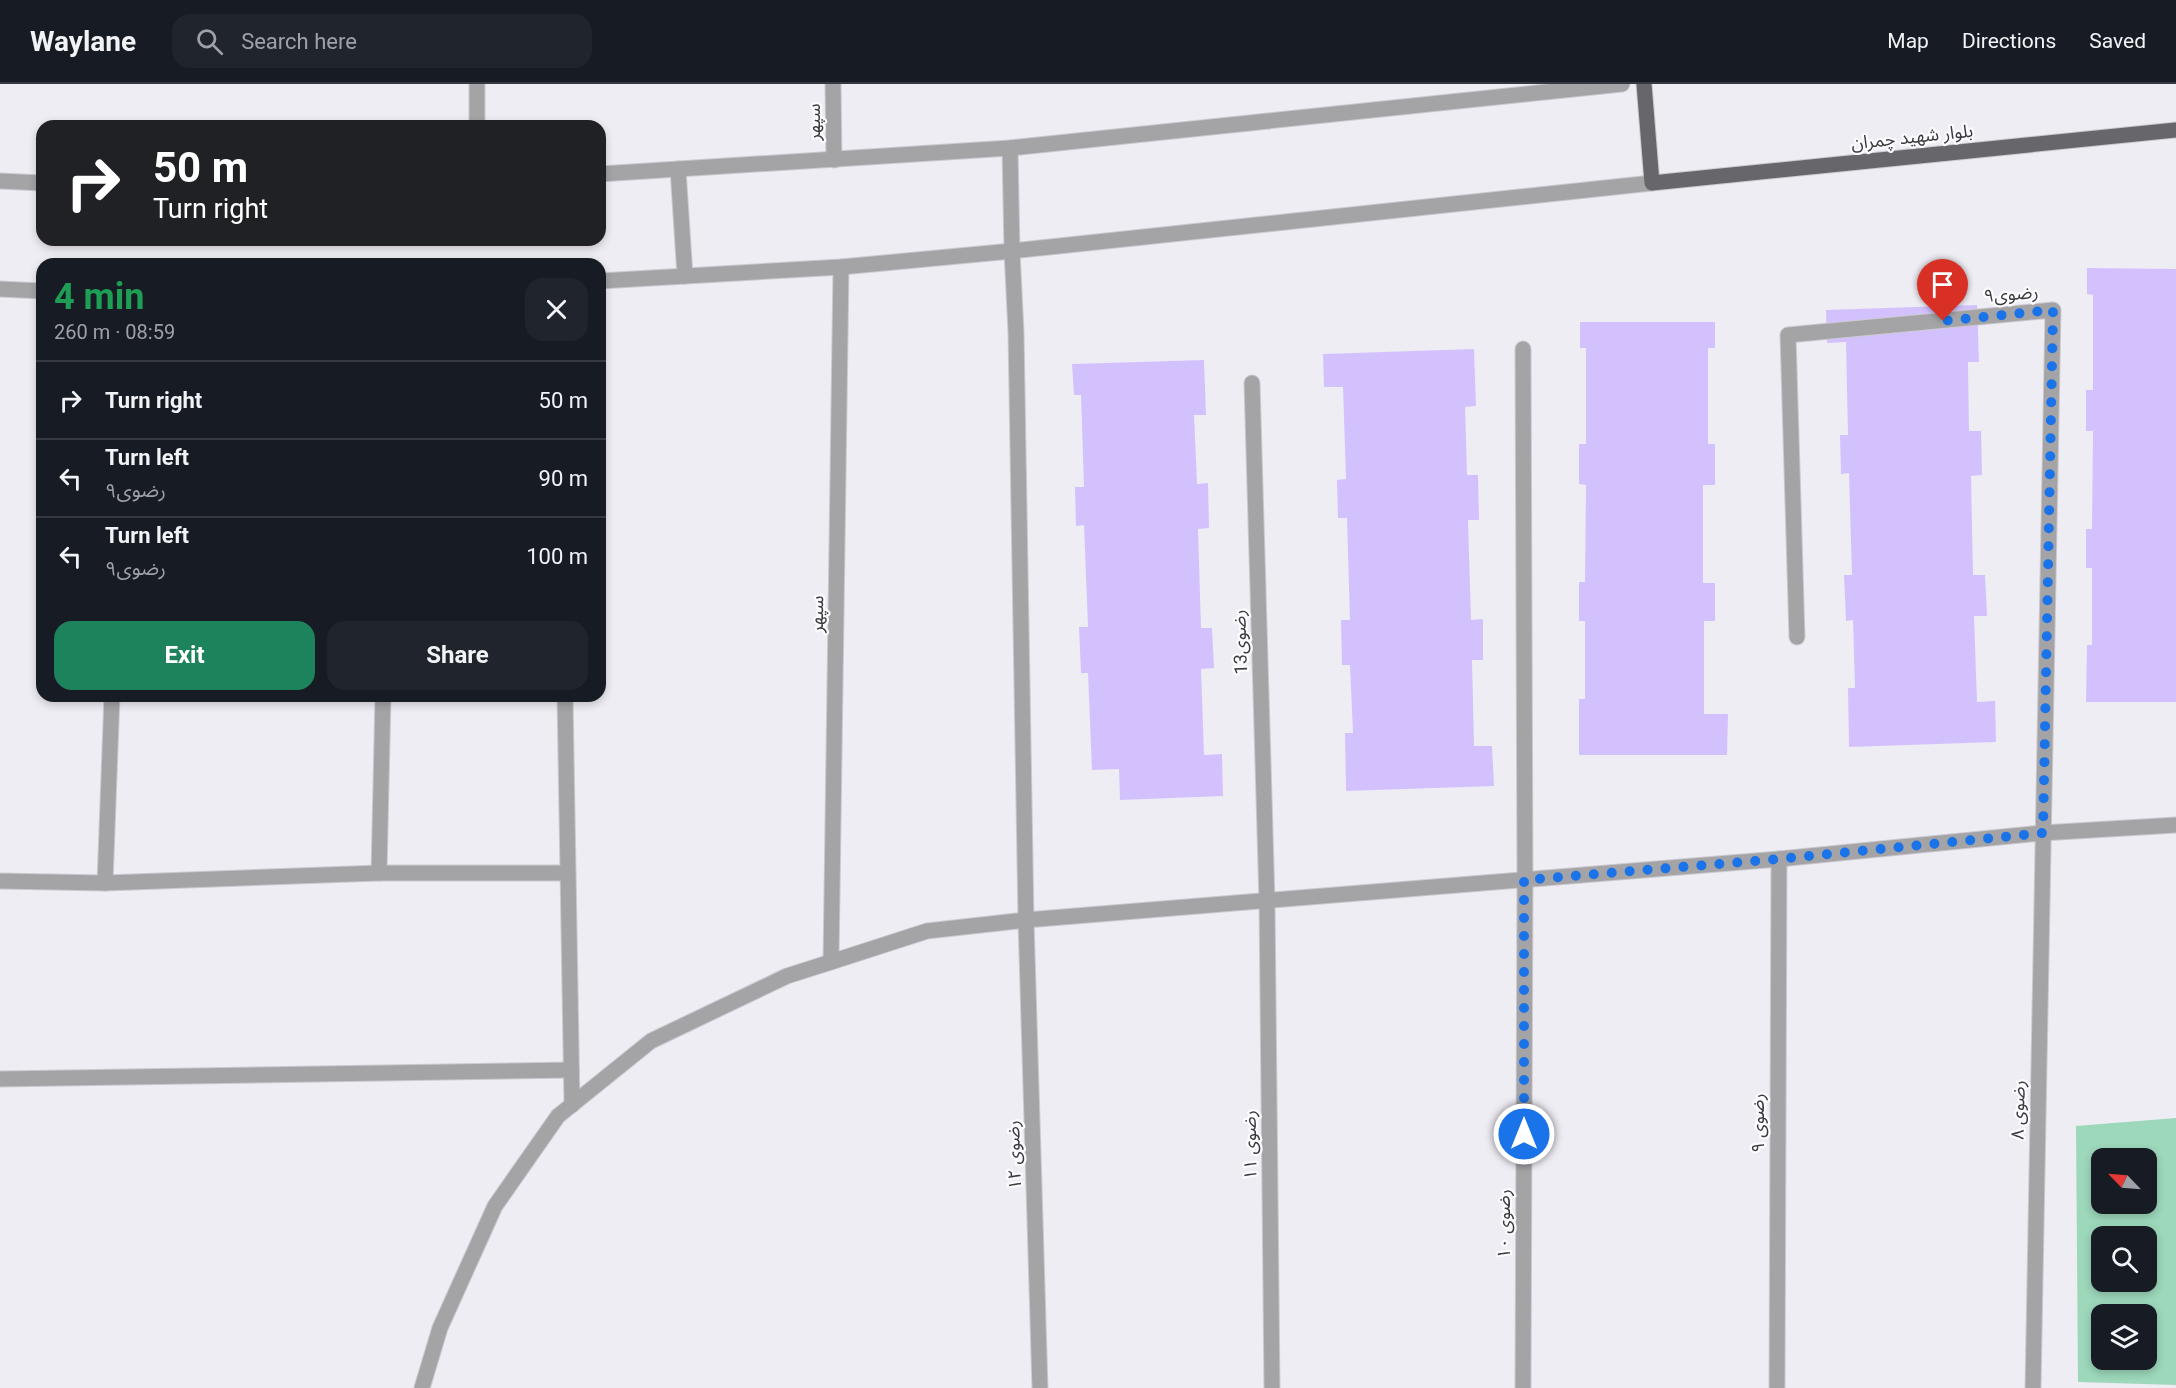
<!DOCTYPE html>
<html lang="en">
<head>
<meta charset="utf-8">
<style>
  :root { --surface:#171b24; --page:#20242c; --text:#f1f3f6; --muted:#9ea1a6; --line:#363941; --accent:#1d835d }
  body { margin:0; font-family:Roboto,"Noto Sans Arabic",sans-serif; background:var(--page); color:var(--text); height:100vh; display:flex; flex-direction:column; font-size:22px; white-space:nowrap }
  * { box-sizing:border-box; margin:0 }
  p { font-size:20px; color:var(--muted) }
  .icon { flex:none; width:33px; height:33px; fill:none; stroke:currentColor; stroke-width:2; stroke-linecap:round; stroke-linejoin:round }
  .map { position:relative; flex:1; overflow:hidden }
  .side { position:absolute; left:36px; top:174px; width:570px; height:444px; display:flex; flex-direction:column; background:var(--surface); border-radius:18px; box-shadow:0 3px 9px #0003 }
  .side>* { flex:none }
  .guide { position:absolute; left:36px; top:36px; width:570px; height:126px; border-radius:18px; box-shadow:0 3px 9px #0003; background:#202124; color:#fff; overflow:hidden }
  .needle { width:39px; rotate:295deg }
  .buttons { position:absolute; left:2091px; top:1064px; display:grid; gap:12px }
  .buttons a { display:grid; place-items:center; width:66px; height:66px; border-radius:12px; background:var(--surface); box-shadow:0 3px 9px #0003; font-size:30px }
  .pin { position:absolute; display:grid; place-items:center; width:51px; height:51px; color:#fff; margin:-62px -26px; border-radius:50% 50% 50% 0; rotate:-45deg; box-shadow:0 0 6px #0007 }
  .pin .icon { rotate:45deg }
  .me { position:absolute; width:66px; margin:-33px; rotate:0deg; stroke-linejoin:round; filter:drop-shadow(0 0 4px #0008) }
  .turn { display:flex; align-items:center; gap:21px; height:126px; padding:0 18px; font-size:27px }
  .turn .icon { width:78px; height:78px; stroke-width:2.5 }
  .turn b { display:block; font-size:42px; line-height:51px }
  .round { display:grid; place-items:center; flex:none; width:63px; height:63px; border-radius:18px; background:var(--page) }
  .head { display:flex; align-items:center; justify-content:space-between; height:102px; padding:0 18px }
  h1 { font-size:36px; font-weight:700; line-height:45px; color:#1e9e55 }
  .button { display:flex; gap:12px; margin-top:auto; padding:12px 18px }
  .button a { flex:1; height:69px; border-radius:18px; background:var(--accent); color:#fff; font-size:24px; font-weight:700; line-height:69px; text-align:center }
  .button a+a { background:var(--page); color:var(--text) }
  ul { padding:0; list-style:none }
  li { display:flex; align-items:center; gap:18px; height:78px; padding:0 18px; border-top:2px solid var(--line) }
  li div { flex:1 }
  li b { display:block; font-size:22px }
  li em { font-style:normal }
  header { display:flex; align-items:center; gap:36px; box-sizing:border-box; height:84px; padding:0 30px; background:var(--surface); border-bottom:2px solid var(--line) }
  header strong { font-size:28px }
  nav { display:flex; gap:33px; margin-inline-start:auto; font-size:21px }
  .search { width:420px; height:54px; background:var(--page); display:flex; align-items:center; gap:15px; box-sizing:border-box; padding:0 21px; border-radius:18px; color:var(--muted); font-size:22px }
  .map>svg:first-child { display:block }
  .green { fill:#9dd8bb; fill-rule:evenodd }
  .building { fill:#d3c1fe }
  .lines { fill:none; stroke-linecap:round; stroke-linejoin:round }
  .minor-casing { stroke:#cbc9cf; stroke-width:17 }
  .major-casing { stroke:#cbc9cf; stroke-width:17 }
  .minor { stroke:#a4a3a6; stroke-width:15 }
  .major { stroke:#67666a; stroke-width:15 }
  .route { stroke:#1a73e8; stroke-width:10; stroke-dasharray:0 18 }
  .labels { text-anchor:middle; stroke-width:4.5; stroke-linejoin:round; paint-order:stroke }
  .street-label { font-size:18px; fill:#3a3a3c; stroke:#fcfbff }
</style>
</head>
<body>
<header>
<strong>Waylane</strong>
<div class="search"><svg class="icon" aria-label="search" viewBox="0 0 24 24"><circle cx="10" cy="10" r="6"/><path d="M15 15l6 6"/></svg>Search here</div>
<nav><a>Map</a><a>Directions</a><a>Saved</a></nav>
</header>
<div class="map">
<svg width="2176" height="1304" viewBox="0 0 2176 1304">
  <rect width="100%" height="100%" fill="#efedf4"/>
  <path class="green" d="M2176,1034V1301L2078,1298L2076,1042ZM2102,1074H2146V1119H2102ZM2102,1152H2146V1197H2102ZM2102,1230H2146V1275H2102Z"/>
  <g class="building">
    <polygon points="2087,184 2176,185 2176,618 2086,618 2087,561 2092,561 2092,484 2086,484 2086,445 2092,445 2093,347 2086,347 2086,306 2093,306 2093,211 2087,210"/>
    <polygon points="1977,221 1979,278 1968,278 1969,347 1981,347 1982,391 1971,392 1973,491 1985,491 1987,532 1974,532 1977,618 1995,617 1996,658 1849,663 1848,604 1855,604 1853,536 1846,537 1844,491 1852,491 1849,389 1841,390 1840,351 1848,351 1846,258 1827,259 1826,226"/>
    <polygon points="1580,238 1715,238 1715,264 1708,264 1708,360 1715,360 1715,401 1703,401 1703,499 1715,499 1715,537 1704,537 1704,630 1728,630 1727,671 1579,671 1579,615 1585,615 1585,537 1579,537 1579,498 1585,498 1586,401 1579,400 1579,360 1586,360 1586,264 1580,264"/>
    <polygon points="1474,265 1476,322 1465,323 1467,391 1478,391 1479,436 1468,436 1471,536 1483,535 1483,576 1472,576 1474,662 1492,662 1494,702 1346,707 1345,649 1353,649 1350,581 1342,581 1341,536 1350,536 1347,434 1338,434 1337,396 1346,395 1343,303 1324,303 1323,270"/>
    <polygon points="1204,276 1206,331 1194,331 1197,400 1208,399 1209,444 1198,445 1201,544 1212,544 1214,584 1201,585 1204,671 1222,670 1223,712 1120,716 1119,685 1092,686 1088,589 1081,589 1079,543 1088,543 1084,441 1076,442 1075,403 1084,403 1081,311 1074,311 1072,280"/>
  </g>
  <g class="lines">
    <g class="minor-casing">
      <g id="minor">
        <polyline points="833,0 834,76"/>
        <polyline points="477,42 477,0"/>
        <polyline points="1010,64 1012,167 1652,99"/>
        <polyline points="678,85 685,192"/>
        <polyline points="600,90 1010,64 1622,0"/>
        <polyline points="0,97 42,99"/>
        <polyline points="600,197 841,183 1012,167 1016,248 1026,836 1779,775 2042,749 2176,741"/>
        <polyline points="0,205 42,207"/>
        <polyline points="1252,299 1267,817 1272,1304"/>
        <polyline points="1797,553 1788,251 2053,226 2033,1304"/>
        <polyline points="565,612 572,1021"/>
        <polyline points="379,789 383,612"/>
        <polyline points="0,797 105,799 379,789 568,789"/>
        <polyline points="105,799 112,612"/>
        <polyline points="831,878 841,183"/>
        <polyline points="0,995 571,986"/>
        <polyline points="422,1304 440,1244 495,1122 558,1032 651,957 787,892 831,878 927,847 1026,836 1040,1304"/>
        <polyline points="1523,1304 1525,796 1523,265"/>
        <polyline points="1777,1304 1779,775"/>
      </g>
    </g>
    <g class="major-casing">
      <polyline id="major" points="1644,0 1652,99 2176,46"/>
    </g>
    <use href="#minor" class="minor"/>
    <use href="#major" class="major"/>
  </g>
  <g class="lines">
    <polyline class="route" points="1524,1050 1524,796 1779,775 2043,749 2053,226 1943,237"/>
  </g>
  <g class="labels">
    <g class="street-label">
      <text transform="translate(814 38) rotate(-90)" y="6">سپهر</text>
      <text transform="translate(1912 53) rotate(-6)" y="6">بلوار شهید چمران</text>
      <text transform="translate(2011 210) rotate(-5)" y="6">رضوی۹</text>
      <text transform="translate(817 530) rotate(-89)" y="6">سپهر</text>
      <text transform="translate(1240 558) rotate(-92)" y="6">رضوی13</text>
      <text transform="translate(2018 1026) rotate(-89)" y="6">رضوی ۸</text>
      <text transform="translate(1758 1039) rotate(-90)" y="6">رضوی ۹</text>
      <text transform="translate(1250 1061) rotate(-91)" y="6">رضوی ۱۱</text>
      <text transform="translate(1014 1071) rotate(-92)" y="6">رضوی ۱۲</text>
      <text transform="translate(1504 1140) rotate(-90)" y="6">رضوی ۱۰</text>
    </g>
  </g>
</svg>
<div class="buttons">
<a><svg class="needle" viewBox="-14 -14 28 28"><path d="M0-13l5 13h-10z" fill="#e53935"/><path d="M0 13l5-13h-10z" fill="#9ea1a6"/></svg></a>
<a><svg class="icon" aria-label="search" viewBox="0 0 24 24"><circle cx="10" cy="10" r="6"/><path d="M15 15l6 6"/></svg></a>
<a><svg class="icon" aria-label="layers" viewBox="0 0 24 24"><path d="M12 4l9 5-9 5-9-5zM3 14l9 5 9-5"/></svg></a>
</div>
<div class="pin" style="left:1943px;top:237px;background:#d93025"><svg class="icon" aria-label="arrive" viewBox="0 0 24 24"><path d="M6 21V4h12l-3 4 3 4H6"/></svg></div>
<svg class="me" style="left:1524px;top:1050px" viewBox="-20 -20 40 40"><circle r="17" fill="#1a73e8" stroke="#fff" stroke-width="3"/><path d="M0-11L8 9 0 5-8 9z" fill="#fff"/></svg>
<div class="guide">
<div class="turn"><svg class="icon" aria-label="right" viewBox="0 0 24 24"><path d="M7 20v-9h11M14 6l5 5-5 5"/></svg><div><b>50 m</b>Turn right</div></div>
</div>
<section class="side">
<div class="head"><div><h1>4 min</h1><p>260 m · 08:59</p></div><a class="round"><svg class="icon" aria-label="close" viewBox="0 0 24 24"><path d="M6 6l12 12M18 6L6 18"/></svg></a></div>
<ul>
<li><svg class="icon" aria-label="right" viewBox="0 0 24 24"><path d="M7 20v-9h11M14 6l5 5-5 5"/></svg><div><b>Turn right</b></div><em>50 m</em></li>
<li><svg class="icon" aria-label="left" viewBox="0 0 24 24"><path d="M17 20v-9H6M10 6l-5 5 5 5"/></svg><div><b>Turn left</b><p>رضوی۹</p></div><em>90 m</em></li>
<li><svg class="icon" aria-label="left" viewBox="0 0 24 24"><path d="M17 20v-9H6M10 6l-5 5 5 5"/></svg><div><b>Turn left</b><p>رضوی۹</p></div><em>100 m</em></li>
</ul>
<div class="button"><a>Exit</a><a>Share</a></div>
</section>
</div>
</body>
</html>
